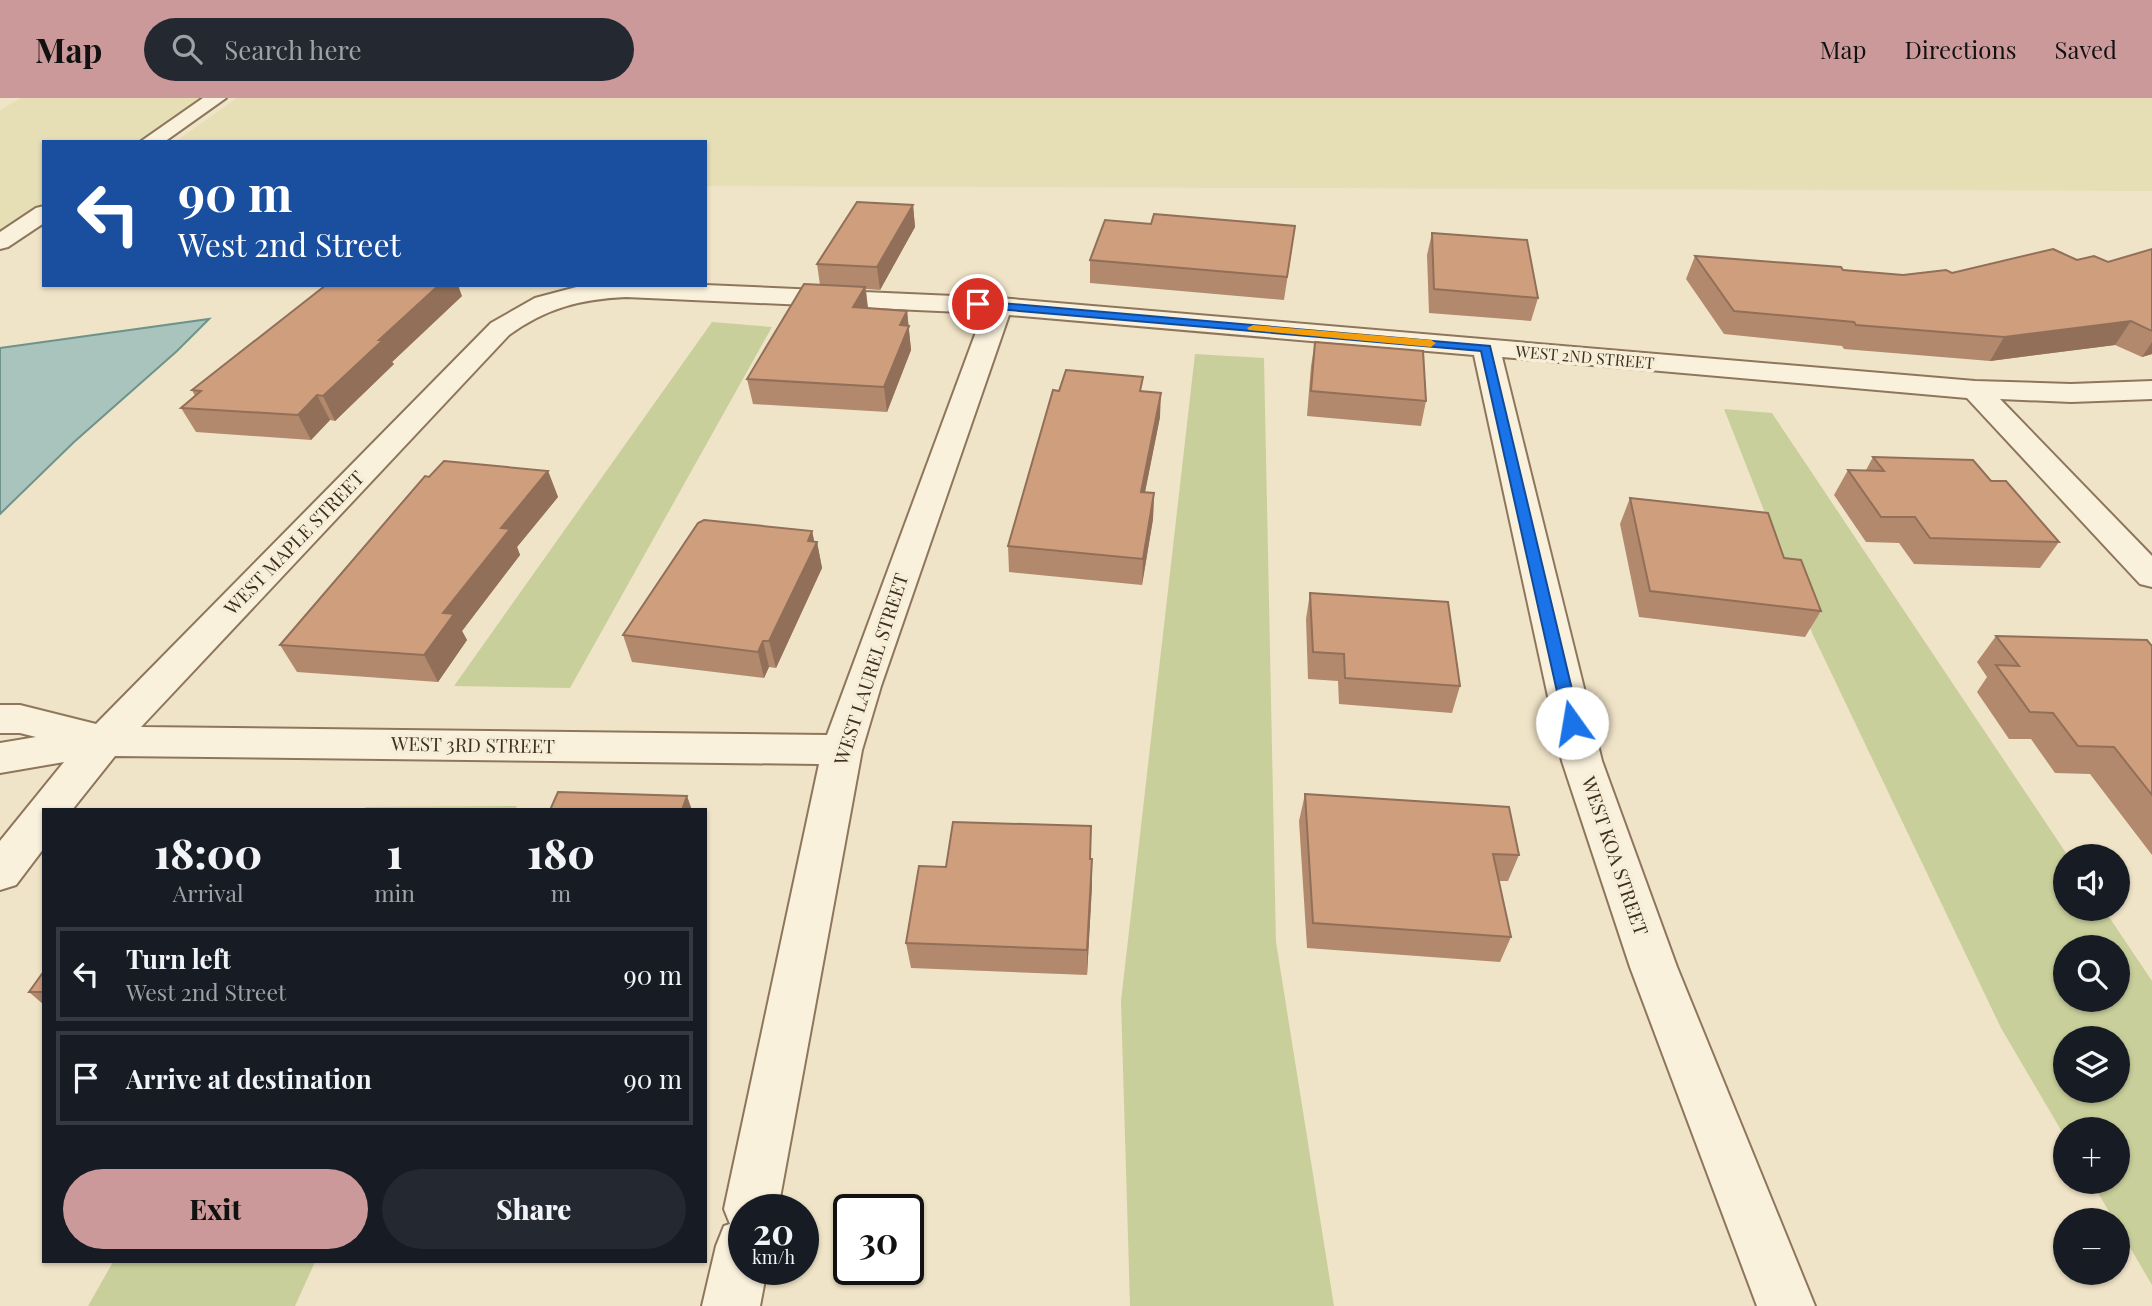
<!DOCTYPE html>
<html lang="en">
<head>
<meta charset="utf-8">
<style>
  :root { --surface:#171b24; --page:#242831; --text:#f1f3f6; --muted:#9ea1a6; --line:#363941; --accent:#cc999b }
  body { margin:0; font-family:"Playfair Display",serif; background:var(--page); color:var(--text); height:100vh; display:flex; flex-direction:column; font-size:26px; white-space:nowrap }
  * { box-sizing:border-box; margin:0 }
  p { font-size:23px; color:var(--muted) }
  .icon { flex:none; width:38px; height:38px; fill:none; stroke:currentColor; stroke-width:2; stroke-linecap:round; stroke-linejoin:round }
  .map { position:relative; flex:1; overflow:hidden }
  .panel { position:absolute; left:42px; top:710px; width:665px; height:455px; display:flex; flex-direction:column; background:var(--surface); border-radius:0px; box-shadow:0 2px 5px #0004 }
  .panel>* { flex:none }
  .guide { position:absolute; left:42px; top:42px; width:665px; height:147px; border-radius:0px; box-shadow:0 2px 5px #0004; background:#1a4fa0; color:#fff; overflow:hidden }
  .buttons { position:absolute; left:2053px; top:746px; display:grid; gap:14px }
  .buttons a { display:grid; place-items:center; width:77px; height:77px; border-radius:50%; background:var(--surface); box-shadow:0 2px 5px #0004; font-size:35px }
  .speed { position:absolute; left:728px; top:1096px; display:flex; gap:14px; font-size:35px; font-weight:700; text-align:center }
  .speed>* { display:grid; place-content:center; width:91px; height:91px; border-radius:50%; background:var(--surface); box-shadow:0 2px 5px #0004; line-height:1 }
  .speed small { font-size:18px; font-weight:400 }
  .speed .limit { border:4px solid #111; border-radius:10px; background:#fff; color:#111 }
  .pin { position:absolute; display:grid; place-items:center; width:60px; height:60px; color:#fff; margin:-30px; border:4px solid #fff; border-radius:50%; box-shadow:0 2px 7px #0007 }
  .me { position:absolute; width:77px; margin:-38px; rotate:347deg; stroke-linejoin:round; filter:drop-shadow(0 0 5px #0008) }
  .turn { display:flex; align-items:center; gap:24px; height:147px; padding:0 21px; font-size:32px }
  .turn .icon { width:91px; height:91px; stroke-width:2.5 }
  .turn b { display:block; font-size:49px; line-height:60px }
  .eta { display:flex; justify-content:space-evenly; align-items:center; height:119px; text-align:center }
  .eta b { font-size:42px; font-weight:800; line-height:49px }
  .primary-button { display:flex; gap:14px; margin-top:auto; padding:14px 21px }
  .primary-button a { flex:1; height:80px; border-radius:42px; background:var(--accent); color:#111; font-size:28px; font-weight:800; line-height:80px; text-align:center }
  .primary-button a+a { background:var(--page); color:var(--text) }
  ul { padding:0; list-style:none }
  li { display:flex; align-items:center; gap:21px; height:94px; margin:0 14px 10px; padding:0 7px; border:4px solid var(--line); border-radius:0px }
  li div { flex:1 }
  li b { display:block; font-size:26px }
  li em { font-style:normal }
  header { display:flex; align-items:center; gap:42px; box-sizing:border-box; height:98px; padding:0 35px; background:var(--accent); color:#111 }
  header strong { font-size:33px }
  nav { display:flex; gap:38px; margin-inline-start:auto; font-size:24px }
  .search { width:490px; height:63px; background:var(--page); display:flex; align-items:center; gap:18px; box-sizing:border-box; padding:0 24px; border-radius:38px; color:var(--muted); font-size:26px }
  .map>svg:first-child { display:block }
  .farmland { fill:#e6deb5 }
  .green { fill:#c9cf9b; fill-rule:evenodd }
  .water { fill:#a9c4bc; stroke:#6f938a; stroke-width:2 }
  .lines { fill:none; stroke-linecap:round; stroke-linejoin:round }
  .minor-casing { stroke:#8d765c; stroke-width:4 }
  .minor { fill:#faf1dc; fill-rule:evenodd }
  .wall { fill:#b2896c }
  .shaded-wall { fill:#916f58 }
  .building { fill:#cf9f7d; stroke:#916f58; stroke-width:2 }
  .route { fill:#1a73e8; stroke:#114b97; stroke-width:2 }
  .slow { fill:#f59e0b }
  .labels { text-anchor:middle; stroke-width:7; stroke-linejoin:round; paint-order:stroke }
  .far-street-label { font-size:16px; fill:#3d2e20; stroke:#f7eed8 }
  .street-label { font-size:19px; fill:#3d2e20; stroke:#f7eed8 }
</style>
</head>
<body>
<header>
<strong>Map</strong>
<div class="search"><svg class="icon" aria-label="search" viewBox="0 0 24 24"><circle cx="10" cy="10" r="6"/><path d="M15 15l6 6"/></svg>Search here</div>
<nav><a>Map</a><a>Directions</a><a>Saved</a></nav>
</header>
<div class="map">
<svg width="2152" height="1208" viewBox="0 0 2152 1208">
  <rect width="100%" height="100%" fill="#f0e4c8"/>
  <g class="farmland">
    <polygon points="21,0 201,0 135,44 44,44 44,104 0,132 0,12"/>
    <polygon points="237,0 2152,0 2152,93 705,88 705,44 175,44"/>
  </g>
  <g class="green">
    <polygon points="712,224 772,229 570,590 454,588"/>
    <polygon points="1195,256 1264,260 1276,844 1334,1208 1130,1208 1121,903"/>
    <path d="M1724,311L1772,315L2068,758H2065V810H2103L2152,883V1187L2118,1129V1122H2114L2091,1083H2118V1031H2065V1039L2001,930L1813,537ZM2065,849H2118V901H2065ZM2065,940H2118V992H2065Z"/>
    <polygon points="517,708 515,712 364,712 366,709"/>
    <polygon points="113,1164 315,1164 295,1208 88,1208"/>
  </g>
  <polygon class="water" points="209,221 177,253 74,344 0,416 0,250"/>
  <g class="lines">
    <g class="minor-casing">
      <g id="minor">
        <polygon points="203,0 226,0 164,44 140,44"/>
        <polygon points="44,108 44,125 8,149 0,151 0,134 36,110"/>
        <path d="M584,187H705L999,200L1975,283L2071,286L2152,283V301L2071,304L2000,301L2152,458V489L2140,486L1967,300L1502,259L1602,663L1677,869L1815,1208H1757L1630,869L1562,663L1474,257L1009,217L881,588L862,652L778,1111H744V1171H767L760,1208H702L716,1148L724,1128L730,1126L724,1111L819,666L115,658L72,712H44V750L16,787L0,792V743L64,664L0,675V645L36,639L20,635H0V607H20L96,626L491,225L535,200ZM626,199L983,215L827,637L141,629L509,237C546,210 581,201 626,199Z"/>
      </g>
    </g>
    <use href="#minor" class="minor"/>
  </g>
  <g class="wall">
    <polygon points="913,107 915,129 880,192 866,191 868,210 907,213 911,252 887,314 753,306 747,281 820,187 817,166"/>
    <polygon points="1432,135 1538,200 1531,223 1429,215 1427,157"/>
    <polygon points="1292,150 1284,202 1090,185 1090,162"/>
    <polygon points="2152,151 2152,256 2142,259 2115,247 1990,263 1844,251 1842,248 1724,236 1686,181 1695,158 1903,177 1952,175 2077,162 2108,164"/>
    <polygon points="462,198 392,264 394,266 335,323 330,322 311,342 196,334 181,310 195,298 192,292"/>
    <polygon points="1315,244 1426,303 1421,328 1307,318 1311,268"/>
    <polygon points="1143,293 1160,319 1145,394 1154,395 1153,421 1142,487 1009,474 1008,448"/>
    <polygon points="1873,359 1991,383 2059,444 2040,470 1914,466 1899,445 1866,444 1834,397 1848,372 1866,372"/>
    <polygon points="548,373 558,399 517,449 520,457 462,533 467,542 438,584 297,574 280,547"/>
    <polygon points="1630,400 1821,513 1805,539 1639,519 1620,426"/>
    <polygon points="812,433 814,443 817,444 822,470 776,570 769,569 764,580 632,564 623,537"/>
    <polygon points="1310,495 1460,588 1452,615 1339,606 1338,583 1308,581 1306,521"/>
    <polygon points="1996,538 2152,548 2152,757 2090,676 2055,675 2031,641 2009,641 1977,594 1987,579 1977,564"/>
    <polygon points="1305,696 1519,757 1508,783 1499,783 1511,839 1500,864 1307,850 1299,723"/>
    <polygon points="1090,761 1092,787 1087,877 911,870 906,845 946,769"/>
    <polygon points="44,873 44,907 29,894"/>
  </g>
  <g class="shaded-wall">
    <polygon points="913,107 915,129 880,192 877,169"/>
    <polygon points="439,187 458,187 462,198 392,264 394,266 335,323 323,298 379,242"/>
    <polygon points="865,189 868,212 853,209"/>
    <polygon points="907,213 911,252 887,314 884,289 900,227"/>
    <polygon points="2131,223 2115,247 1990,263 2004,239"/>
    <polygon points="2152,244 2152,256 2142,259"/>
    <polygon points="1161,295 1160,319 1140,419 1141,394"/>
    <polygon points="317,297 330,322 311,342 298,317"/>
    <polygon points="548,373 558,399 517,449 520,457 462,533 467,542 438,584 424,557 443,515 501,430"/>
    <polygon points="1154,395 1153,421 1142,487 1143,461"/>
    <polygon points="812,433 815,447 817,444 822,470 776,570 769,543"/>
    <polygon points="763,543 769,569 764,580 758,554"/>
    <polygon points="687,698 692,712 682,712"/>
    <polygon points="1092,761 1092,787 1087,877 1087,852"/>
  </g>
  <g class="building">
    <polygon points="857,104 913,107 877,169 817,166"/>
    <polygon points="1154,116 1295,128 1287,179 1090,162 1105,122 1151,126"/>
    <polygon points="1432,135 1527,142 1538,200 1434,191"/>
    <polygon points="2053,151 2077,162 2094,158 2108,164 2152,151 2152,233 2131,223 2004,239 1856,227 1854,224 1734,213 1695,158 1841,169 1843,172 1903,177 1946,172 1952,175"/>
    <polygon points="804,186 865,189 853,209 907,213 900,227 909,228 884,289 747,281"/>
    <polygon points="326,187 439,187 379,242 383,242 323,298 317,297 298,317 181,310 201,293 192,292"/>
    <polygon points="1315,244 1423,253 1426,303 1311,293"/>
    <polygon points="1066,272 1143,279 1140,293 1161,295 1141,394 1154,395 1143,461 1008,448 1053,292 1059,293"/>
    <polygon points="1873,359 1973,362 1991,383 2006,383 2059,444 1930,440 1915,419 1881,419 1848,372 1884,373"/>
    <polygon points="444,363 548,373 501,430 510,431 443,515 454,516 424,557 280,547 425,378 429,379"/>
    <polygon points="1630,400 1768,415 1784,460 1801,462 1821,513 1650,493"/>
    <polygon points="704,422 812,433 808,443 817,444 769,543 763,543 758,554 623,537 698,425"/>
    <polygon points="1310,495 1448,504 1460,588 1345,580 1344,556 1313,554"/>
    <polygon points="1996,538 2147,542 2152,548 2152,697 2114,649 2078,648 2053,615 2030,614 1996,567 2019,568"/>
    <polygon points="558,694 687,698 682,712 550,712"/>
    <polygon points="1305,696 1509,709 1519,757 1493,756 1511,839 1313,825"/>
    <polygon points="953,724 1091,728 1090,761 1092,761 1087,852 906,845 919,768 946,769"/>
    <polygon points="44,873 44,894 29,894"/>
  </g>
  <polygon class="route" points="978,203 1490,248 1580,625 1578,629 1566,629 1564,625 1481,253 974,209 974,204"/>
  <polygon class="slow" points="1253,227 1431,242 1436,245 1431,249 1249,232 1247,230"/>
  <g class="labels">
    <g class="far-street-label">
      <text transform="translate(1585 259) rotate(5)" y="6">WEST 2ND STREET</text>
    </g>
    <g class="street-label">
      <text transform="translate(294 445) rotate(-46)" y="7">WEST MAPLE STREET</text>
      <text transform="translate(871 571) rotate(-72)" y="7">WEST LAUREL STREET</text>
      <text transform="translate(473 647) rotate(1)" y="7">WEST 3RD STREET</text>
      <text transform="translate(1615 758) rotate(71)" y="7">WEST KOA STREET</text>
    </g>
  </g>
</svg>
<div class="buttons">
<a><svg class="icon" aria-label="sound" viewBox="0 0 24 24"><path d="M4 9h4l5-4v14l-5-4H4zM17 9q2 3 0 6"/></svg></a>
<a><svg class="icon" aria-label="search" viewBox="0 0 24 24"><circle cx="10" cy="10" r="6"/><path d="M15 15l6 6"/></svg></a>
<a><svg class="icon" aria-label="layers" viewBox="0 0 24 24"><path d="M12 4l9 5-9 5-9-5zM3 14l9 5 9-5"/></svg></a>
<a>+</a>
<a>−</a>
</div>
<div class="speed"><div>20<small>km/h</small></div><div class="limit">30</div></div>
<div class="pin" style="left:978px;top:206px;background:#d93025"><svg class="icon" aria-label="arrive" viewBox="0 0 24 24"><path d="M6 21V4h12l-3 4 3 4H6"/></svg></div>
<svg class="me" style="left:1572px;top:625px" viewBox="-20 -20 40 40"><circle r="19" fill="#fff"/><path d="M0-13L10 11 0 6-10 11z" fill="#1a73e8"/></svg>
<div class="guide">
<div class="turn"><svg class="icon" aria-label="left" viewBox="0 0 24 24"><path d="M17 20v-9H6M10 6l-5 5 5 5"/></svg><div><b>90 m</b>West 2nd Street</div></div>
</div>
<section class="panel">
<div class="eta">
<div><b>18:00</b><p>Arrival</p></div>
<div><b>1</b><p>min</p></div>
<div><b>180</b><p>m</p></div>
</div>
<ul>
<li><svg class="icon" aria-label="left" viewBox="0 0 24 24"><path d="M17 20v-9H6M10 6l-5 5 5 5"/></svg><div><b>Turn left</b><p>West 2nd Street</p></div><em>90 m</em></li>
<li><svg class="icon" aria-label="arrive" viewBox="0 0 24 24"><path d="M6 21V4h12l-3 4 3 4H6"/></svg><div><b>Arrive at destination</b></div><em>90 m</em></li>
</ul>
<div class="primary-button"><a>Exit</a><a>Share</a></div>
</section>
</div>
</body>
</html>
